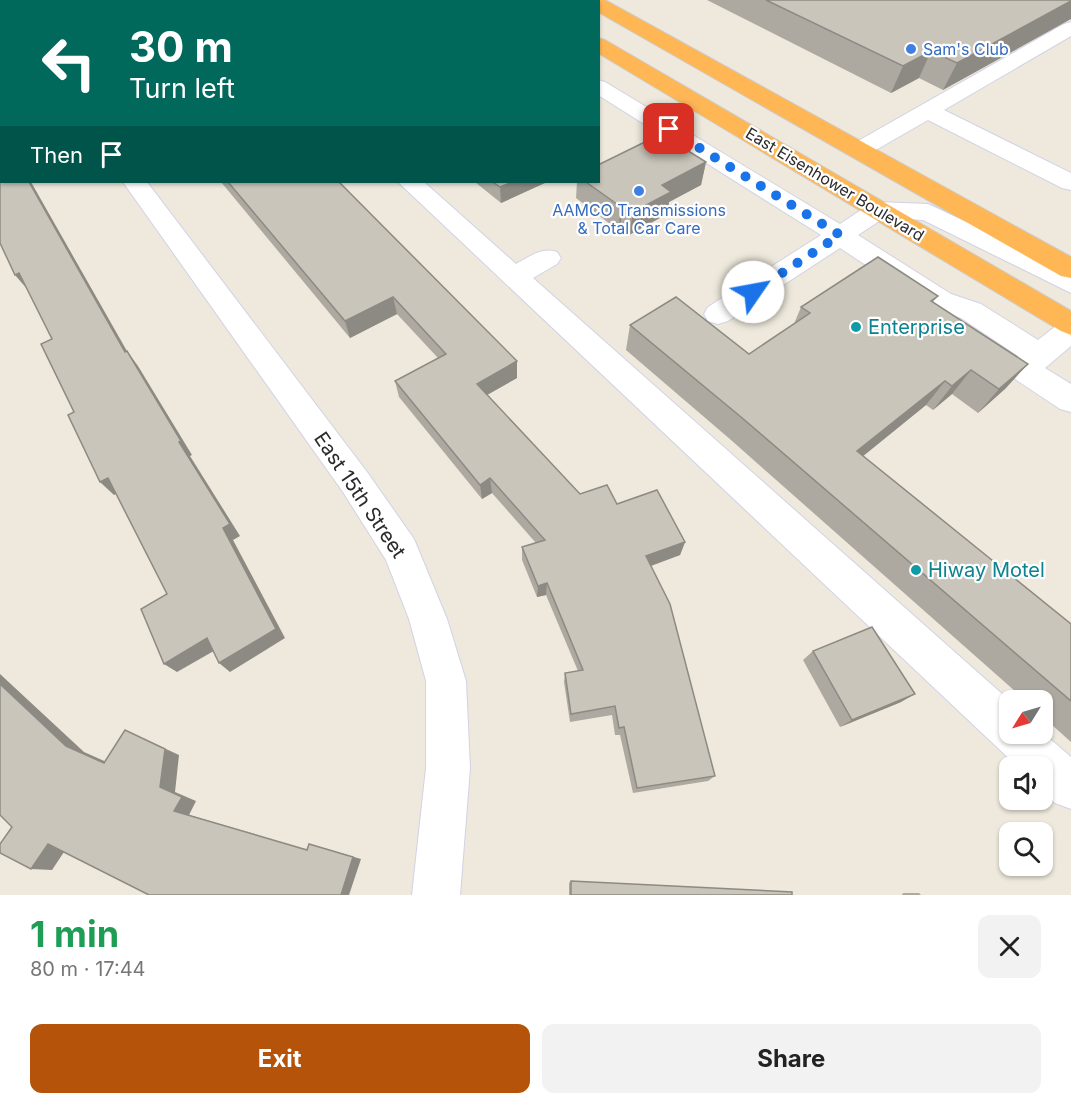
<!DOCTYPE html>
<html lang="en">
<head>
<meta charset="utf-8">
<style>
  :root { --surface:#fff; --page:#f2f2f2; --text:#222; --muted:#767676; --accent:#b45309 }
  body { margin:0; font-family:Inter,sans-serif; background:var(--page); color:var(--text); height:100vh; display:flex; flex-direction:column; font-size:22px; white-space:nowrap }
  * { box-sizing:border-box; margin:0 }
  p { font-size:20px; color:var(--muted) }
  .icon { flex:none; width:33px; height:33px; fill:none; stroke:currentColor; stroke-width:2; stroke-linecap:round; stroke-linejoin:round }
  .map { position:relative; height:895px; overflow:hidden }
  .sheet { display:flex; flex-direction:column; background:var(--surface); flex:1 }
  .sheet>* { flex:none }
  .top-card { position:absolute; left:0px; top:0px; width:600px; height:183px; box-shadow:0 2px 4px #0004; background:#00695c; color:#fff; overflow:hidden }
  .needle { width:39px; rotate:233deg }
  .controls { position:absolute; left:999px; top:690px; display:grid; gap:12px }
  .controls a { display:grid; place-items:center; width:54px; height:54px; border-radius:12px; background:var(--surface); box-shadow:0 2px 4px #0004; font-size:30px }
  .pin { position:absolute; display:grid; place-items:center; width:51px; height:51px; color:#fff; margin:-26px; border-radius:12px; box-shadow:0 3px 9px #0006 }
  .me { position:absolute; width:66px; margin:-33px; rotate:57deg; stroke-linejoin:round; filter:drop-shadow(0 0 4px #0008) }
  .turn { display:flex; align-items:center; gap:21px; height:126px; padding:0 30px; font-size:27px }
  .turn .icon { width:78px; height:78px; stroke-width:2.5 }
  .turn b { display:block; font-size:42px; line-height:51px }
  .then { display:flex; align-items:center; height:57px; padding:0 30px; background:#0003; gap:12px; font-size:22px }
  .round { display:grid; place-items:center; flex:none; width:63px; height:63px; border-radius:12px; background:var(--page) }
  .headline { display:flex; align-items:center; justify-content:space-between; height:102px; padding:0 30px }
  h1 { font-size:36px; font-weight:700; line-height:45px; color:#1e9e55 }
  .action { display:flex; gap:12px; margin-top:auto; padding:12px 30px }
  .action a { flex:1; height:69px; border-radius:12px; background:var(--accent); color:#fff; font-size:24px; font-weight:700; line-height:69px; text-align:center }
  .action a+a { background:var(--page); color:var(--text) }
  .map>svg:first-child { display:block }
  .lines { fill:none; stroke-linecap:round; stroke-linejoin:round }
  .minor-casing { stroke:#d1d2e5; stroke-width:2 }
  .major-casing { stroke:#ccc; stroke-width:2 }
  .highway-casing { stroke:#ccc; stroke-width:2 }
  .minor { fill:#fff; fill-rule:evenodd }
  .major { fill:#fbec54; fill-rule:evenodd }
  .highway { fill:#ffb756; fill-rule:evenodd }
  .wall { fill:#ada9a1 }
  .shaded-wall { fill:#8d8a83 }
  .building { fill:#c9c5bb; stroke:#8d8a83; stroke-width:1.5 }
  .route { stroke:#1a73e8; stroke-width:10; stroke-dasharray:0 18 }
  .shop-dot { fill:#3f7fe0; stroke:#fff; stroke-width:2 }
  .culture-dot { fill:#0f9aa8; stroke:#fff; stroke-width:2 }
  .labels { text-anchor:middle; stroke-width:4.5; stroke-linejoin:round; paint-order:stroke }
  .far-shop-label { font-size:16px; fill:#366cbe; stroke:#fff; text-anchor:start }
  .far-street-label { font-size:16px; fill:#2b2b2b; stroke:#fff }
  .culture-label { font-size:20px; fill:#0d838f; stroke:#fff; text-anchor:start }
  .street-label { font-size:20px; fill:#2b2b2b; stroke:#fff }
</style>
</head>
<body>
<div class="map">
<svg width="1071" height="895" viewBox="0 0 1071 895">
  <rect width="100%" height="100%" fill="#eee9dc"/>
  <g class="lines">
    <g class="minor-casing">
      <g id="minor">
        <polygon points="23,0 41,0 42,2 24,2"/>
        <polygon points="351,0 372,0 350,2"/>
        <polygon points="421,0 440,0 441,2 422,2"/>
        <polygon points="1071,22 1071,36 944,110 1071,173 1071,190 1062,188 928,120 867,155 859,157 851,155 847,150 851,145 1064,24"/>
        <polygon points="598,80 605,82 840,224 870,204 879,202 928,204 1071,271 1071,293 923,220 884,218 858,235 951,294 981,304 1038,340 1061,322 1071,319 1071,346 1045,368 1071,384 1071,412 1060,409 1012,377 1008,369 1018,356 961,318 931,308 840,248 728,321 718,324 708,321 704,314 708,307 821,235 598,95"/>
        <polygon points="123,182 147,182 367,472 414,539 419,551 447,619 466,681 470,768 460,895 412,895 426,768 426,681 409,619 386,560 343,492"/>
        <path d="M398,182H424L516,264C530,256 542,247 557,252L561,258L557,264L533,278L1010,701V734L1042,732L1071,757V809L1055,803L1042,791V766H1017Z"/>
      </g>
    </g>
    <g class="major-casing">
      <g id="major">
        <polygon points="217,0 240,0 216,2"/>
        <polygon points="276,0 298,0 275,2"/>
        <rect x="0" y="54" width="2" height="12"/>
        <rect x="0" y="82" width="2" height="12"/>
      </g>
    </g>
    <g class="highway-casing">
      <g id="highway">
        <polygon points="132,0 153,0 131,2"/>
        <polygon points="167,0 188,0 166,2"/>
        <polygon points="515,0 534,0 535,2 516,2"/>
        <polygon points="592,0 605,0 1071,257 1071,278 1061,276 598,12 598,2 591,2"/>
        <polygon points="598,38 605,40 1071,311 1071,335 1061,331 598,53"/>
        <rect x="0" y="70" width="2" height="12"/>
      </g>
    </g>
    <use href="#minor" class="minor"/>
    <use href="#major" class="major"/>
    <use href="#highway" class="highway"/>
  </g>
  <g class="wall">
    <polygon points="707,0 1071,0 943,90 919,78 891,93"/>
    <polygon points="659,140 706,162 701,185 669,202 667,214 629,235 620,228 618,230 576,198 577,182 598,182"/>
    <polygon points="221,182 339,182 517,378 487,395 580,494 617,504 685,542 680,555 651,566 715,776 708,781 633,793 620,735 615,735 612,715 570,722 564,682 565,673 578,671 546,595 537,597 522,560 522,547 536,543 492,493 482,499 399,397 395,381 438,358 397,314 350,338"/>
    <polygon points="475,182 547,182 501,203"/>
    <polygon points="938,296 933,302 1006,388 978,413 952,394 933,410 926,405 863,456 1071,624 1071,742 1042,716 1042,700 1025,700 731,440 626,350 630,325 749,354 794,324 801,307"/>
    <polygon points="813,651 901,702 840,727 803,660"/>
    <polygon points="571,881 792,895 569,895 569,883"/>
    <polygon points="903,893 919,893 921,895 902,895"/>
  </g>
  <g class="shaded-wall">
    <polygon points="1071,1 1071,19 943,90 957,63"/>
    <polygon points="931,51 919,78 891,93 903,66"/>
    <polygon points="706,162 701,185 669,202 667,214 629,235 633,212 662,185"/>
    <polygon points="29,182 31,182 136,367 125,352"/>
    <polygon points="513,182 547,182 501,203 500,187"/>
    <polygon points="623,206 620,228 618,230 621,207"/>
    <polygon points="19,273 28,290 15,275"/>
    <polygon points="393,297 397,314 350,338 345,321"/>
    <polygon points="127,351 138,366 192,455 190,456 240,536 233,540 285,638 230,672 219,663 223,528 179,442"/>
    <polygon points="517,361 517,378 478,400 477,384"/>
    <polygon points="1028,364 1006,388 978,413 999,389"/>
    <polygon points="971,370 952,394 933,410 952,386"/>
    <polygon points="945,381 926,405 841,474 857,451"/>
    <polygon points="108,478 121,491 114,495 100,482"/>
    <polygon points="490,478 492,493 482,499 480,485"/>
    <polygon points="685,542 680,555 642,569 646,556"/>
    <polygon points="547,583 546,595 537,597 538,586"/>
    <polygon points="207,638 219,648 177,672 164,664"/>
    <polygon points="0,674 84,752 120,768 104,763 66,746 0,684"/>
    <polygon points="915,694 901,702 840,727 852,720"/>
    <polygon points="125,730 179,755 175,792 196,801 189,815 317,852 174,811"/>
    <polygon points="48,844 68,846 52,870 31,869"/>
    <polygon points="309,844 361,859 349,895 341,895"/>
  </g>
  <g class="building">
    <polygon points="766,0 1071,0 1071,1 957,63 931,51 903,66"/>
    <polygon points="0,129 2,132 2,182 29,182 125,352 127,351 181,441 179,442 230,524 223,528 276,629 219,663 207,638 164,664 141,609 167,594 108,478 100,482 68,415 74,412 41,344 52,339 19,273 15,275 0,243"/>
    <polygon points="655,137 659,140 666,137 706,162 662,185 671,192 633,212 623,206 621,207 586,182 598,182 598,165"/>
    <polygon points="228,182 339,182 517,361 477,384 580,494 607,485 617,504 657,490 685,542 646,556 670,604 715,776 637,788 624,727 619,728 615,706 571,714 565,673 583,670 547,583 538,586 522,547 545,540 490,478 480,485 395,381 446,354 393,297 345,321"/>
    <polygon points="493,182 513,182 500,187"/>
    <polygon points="878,257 938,296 931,301 1028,364 999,389 971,370 952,386 945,381 857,451 1071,624 1071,701 741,417 630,325 676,297 749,354 810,313 801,307"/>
    <polygon points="872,627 915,694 852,720 813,651"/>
    <polygon points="0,684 66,746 104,763 125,730 165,749 160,787 182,797 174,811 307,850 309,844 353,857 341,895 149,895 48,844 31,869 0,853 0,844 12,827 0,815"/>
    <polygon points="571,881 792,892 792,895 571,895"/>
  </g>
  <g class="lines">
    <polyline class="route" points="669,129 840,235 753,292"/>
  </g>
  <g class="shop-dot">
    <circle cx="911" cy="49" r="6"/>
    <circle cx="639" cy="191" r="6"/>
  </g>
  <g class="culture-dot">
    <circle cx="856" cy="327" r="6"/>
    <circle cx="916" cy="570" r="6"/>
  </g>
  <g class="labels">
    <g class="far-shop-label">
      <text x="923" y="55">Sam's Club</text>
      <text x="639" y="216" text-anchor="middle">AAMCO Transmissions<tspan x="639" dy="18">&amp; Total Car Care</tspan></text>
    </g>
    <g class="far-street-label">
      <text transform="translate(835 184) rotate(31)" y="6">East Eisenhower Boulevard</text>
    </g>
    <g class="culture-label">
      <text x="868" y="334">Enterprise</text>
      <text x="928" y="577">Hiway Motel</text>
    </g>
    <g class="street-label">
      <text transform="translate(360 495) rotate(56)" y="7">East 15th Street</text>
    </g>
  </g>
</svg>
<div class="controls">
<a><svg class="needle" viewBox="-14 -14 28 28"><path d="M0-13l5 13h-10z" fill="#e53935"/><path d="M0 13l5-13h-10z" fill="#767676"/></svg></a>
<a><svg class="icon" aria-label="sound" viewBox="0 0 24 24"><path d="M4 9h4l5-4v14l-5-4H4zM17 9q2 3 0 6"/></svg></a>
<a><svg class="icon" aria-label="search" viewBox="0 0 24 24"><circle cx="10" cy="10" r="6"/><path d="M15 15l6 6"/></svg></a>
</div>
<div class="pin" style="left:669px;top:129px;background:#d93025"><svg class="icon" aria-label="arrive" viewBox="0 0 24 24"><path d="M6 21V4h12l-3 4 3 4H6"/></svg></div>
<svg class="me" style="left:753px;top:292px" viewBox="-20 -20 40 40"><circle r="19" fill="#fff"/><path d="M0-13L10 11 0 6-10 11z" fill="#1a73e8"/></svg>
<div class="top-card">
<div class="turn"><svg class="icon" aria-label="left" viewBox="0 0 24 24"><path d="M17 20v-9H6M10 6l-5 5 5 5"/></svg><div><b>30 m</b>Turn left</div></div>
<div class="then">Then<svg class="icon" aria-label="arrive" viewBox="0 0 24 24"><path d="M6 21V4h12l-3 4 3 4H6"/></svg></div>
</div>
</div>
<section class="sheet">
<div class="headline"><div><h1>1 min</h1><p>80 m · 17:44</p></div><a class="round"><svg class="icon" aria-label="close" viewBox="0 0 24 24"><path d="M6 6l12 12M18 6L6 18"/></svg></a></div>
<div class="action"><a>Exit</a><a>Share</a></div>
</section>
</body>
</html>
